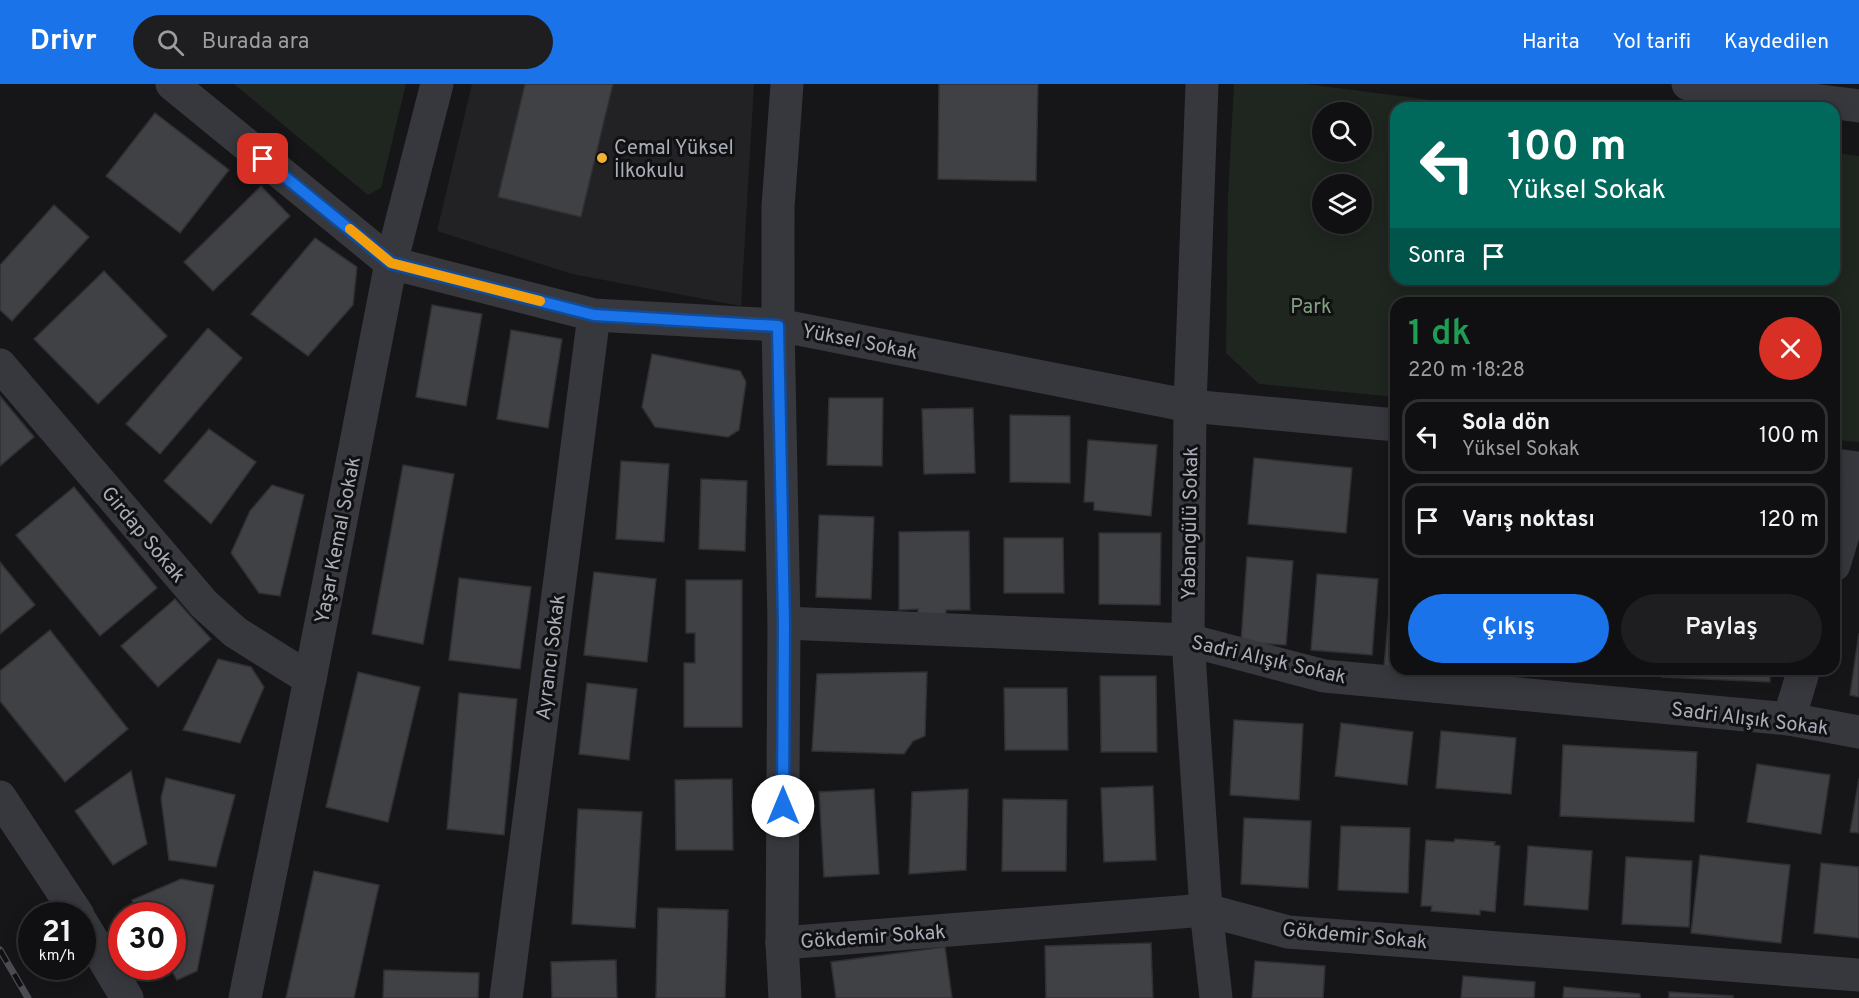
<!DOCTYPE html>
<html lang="tr">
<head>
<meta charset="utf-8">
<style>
  :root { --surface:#101012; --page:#1e1e20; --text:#f1f3f6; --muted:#9c9d9f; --line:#303032; --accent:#1a73e8 }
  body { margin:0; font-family:Overpass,sans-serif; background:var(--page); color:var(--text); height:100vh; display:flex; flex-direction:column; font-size:22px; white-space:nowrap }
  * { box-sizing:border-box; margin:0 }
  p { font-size:20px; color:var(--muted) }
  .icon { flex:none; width:33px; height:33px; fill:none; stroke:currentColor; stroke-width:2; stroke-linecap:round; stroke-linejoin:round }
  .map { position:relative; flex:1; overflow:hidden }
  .drawer { position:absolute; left:1390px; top:213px; width:450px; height:378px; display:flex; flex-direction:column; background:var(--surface); border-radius:18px; box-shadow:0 3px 15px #0003,0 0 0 2px var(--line) }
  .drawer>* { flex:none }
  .top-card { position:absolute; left:1390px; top:18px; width:450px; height:183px; border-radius:18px; box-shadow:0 3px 15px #0003,0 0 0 2px var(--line); background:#00695c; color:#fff; overflow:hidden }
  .fabs { position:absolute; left:1312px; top:18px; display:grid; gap:12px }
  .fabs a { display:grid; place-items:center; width:60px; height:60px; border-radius:50%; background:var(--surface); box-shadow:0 3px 15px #0003,0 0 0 2px var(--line); font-size:30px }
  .speed { position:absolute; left:18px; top:818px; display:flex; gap:12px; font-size:30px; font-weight:700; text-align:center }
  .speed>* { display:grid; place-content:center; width:78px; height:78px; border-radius:50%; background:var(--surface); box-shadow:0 3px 15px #0003,0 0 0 2px var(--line); line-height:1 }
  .speed small { font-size:15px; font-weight:400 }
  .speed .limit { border:9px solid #d22; background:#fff; color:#111 }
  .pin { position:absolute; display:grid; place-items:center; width:51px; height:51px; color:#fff; margin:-26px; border-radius:12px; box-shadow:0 3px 9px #0006 }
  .me { position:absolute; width:66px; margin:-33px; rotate:0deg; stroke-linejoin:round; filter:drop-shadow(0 0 4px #0008) }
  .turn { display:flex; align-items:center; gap:21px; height:126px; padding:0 18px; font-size:27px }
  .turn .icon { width:78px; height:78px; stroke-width:2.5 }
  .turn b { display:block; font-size:42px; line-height:51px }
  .then { display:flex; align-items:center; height:57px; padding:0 18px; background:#0003; gap:12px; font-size:22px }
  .round { display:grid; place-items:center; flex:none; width:63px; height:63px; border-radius:32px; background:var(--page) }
  .summary { display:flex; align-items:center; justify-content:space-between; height:102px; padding:0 18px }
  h1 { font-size:36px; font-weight:600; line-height:45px; color:#1e9e55 }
  .button { display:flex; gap:12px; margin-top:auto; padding:12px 18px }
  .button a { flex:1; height:69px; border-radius:36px; background:var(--accent); color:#fff; font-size:24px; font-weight:600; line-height:69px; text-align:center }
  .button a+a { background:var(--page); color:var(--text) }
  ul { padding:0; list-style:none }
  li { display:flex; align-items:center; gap:18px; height:75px; margin:0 12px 9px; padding:0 6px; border:3px solid var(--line); border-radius:18px }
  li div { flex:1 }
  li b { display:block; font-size:22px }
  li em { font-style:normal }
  header { display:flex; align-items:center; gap:36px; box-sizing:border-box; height:84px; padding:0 30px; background:var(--accent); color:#fff }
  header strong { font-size:28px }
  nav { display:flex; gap:33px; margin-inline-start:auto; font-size:21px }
  .search { width:420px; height:54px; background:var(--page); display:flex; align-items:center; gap:15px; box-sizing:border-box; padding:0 21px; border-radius:33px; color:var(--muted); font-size:22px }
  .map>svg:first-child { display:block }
  .built { fill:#222225 }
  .green { fill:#1e261f; fill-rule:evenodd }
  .building { fill:#404145; stroke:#303034; stroke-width:1.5 }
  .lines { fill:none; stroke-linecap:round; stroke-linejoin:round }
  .minor { stroke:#37383d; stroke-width:33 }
  .tertiary { stroke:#37383d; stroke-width:33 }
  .rail-casing { stroke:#4a4c52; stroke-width:7 }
  .rail { stroke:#111113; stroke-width:4.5; stroke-dasharray:14; stroke-linecap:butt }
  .route-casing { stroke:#114b97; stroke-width:15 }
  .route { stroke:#1a73e8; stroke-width:10 }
  .slow { stroke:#f59e0b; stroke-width:10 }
  .poi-dot { fill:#f2b134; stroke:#111113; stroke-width:2 }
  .labels { text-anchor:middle; stroke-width:6; stroke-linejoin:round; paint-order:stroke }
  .poi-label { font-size:20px; fill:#a8adb8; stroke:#111113; text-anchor:start }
  .park-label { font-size:20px; fill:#7fa381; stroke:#111113 }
  .street-label { font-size:20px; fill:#a8adb8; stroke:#111113 }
</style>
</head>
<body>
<header>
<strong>Drivr</strong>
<div class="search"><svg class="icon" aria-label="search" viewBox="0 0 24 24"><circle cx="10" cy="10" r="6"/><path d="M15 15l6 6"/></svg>Burada ara</div>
<nav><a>Harita</a><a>Yol tarifi</a><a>Kaydedilen</a></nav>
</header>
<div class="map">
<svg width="1859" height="914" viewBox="0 0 1859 914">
  <rect width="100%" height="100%" fill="#161618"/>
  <polygon class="built" points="472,0 754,0 741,222 572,190 437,147"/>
  <g class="green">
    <polygon points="234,0 406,0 381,104 368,111"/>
    <path d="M1234,0H1306L1493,24H1396V195H1834L1835,69L1859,72V358L1835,356L1834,219H1396V313L1259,300L1226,269L1228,111ZM1323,28H1362V68H1323ZM1323,100H1362V140H1323Z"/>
  </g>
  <g class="building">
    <polygon points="525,0 613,0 581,133 498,113"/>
    <polygon points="939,0 1038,0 1036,97 938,95"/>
    <polygon points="155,29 229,86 180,149 106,92"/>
    <polygon points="261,102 290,132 213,207 184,178"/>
    <polygon points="54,121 89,153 12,237 0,226 0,181"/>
    <polygon points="315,154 357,183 353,221 308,272 251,230"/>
    <polygon points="104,187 167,252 98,320 34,255"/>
    <polygon points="432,221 482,230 466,322 416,313"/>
    <polygon points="208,244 242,274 160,370 126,340"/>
    <polygon points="511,246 562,255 548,344 497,335"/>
    <polygon points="652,270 740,287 746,298 739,346 728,353 655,343 642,323"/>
    <polygon points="0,312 34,353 0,382"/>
    <polygon points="829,314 883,314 882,382 827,381"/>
    <polygon points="973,324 975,389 924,390 922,325"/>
    <polygon points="1010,331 1070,332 1070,399 1010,398"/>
    <polygon points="209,345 256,378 211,440 164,397"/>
    <polygon points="1088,356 1157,361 1151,432 1094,426 1094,418 1084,418"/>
    <polygon points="1254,374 1352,384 1346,449 1248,440"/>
    <polygon points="621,377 669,380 664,458 616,455"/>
    <polygon points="403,381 454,390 423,560 372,550"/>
    <polygon points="701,395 747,397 745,467 699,465"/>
    <polygon points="272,401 304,411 280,512 259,509 231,469 250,427"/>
    <polygon points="74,403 157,504 100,552 16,451"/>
    <polygon points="819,431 874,433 871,515 816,513"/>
    <polygon points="969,447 970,526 946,526 946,530 918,530 918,525 899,526 899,448"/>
    <polygon points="1099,449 1161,449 1160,521 1099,520"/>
    <polygon points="1004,454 1063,454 1064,509 1004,509"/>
    <polygon points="1247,473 1293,477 1286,561 1241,558"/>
    <polygon points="0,478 35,521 0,550"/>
    <polygon points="594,488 656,495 647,578 584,571"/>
    <polygon points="1317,490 1378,495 1372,571 1311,566"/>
    <polygon points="459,494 531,503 520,585 449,576"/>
    <polygon points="1392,494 1396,494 1396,584 1384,583"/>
    <polygon points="686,496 742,496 742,643 684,643 684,579 695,579 695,549 686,549"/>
    <polygon points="175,515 211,555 158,603 121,562"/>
    <polygon points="50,546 128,645 65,698 0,617 0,587"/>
    <polygon points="1859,549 1859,613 1850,611"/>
    <polygon points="218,575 251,583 264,603 240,659 183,646"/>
    <polygon points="1586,585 1615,585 1615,589"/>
    <polygon points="1663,585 1770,585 1770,598 1662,593"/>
    <polygon points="358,588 420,603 388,738 326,723"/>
    <polygon points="927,588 925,652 913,657 904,670 812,667 817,590"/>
    <polygon points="1100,592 1156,592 1157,668 1101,668"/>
    <polygon points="587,599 637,605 629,676 579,670"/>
    <polygon points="1004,604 1067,604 1068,666 1005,666"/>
    <polygon points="459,609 517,615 504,751 447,745"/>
    <polygon points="1234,636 1303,640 1299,716 1230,711"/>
    <polygon points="1341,639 1413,648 1407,701 1335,692"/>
    <polygon points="1441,647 1516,654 1511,710 1436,704"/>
    <polygon points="1563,661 1697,668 1694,738 1560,732"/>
    <polygon points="1757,680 1830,691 1821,750 1747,738"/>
    <polygon points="131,687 147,760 113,781 75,727"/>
    <polygon points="166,694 235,711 216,783 169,776 161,714"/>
    <polygon points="1859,694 1859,749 1850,748"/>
    <polygon points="732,695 733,766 676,766 675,696"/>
    <polygon points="1153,702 1156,776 1104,778 1101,704"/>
    <polygon points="874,705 879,790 824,793 819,708"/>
    <polygon points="968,705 966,786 909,790 912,708"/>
    <polygon points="1003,715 1067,716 1066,787 1002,787"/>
    <polygon points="578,725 642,728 635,844 572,840"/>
    <polygon points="1244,734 1311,737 1308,804 1241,800"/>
    <polygon points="1341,742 1410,744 1408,809 1338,806"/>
    <polygon points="1455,755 1495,758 1494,761 1500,762 1495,828 1480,826 1480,831 1431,827 1432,822 1421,822 1426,756 1454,758"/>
    <polygon points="1528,762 1592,767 1588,826 1524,821"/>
    <polygon points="1700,771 1790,781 1781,859 1691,849"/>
    <polygon points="1626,773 1692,777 1689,843 1622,840"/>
    <polygon points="1821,779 1859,783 1859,854 1814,849"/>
    <polygon points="314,787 379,801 354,914 286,914"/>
    <polygon points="181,795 214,801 197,887 177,896 169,882 172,882 172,831 140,831 132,816"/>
    <polygon points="658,824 728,826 725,914 656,914"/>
    <polygon points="1151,859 1153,914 1046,914 1045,862"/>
    <polygon points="945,863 952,914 836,914 831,878"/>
    <polygon points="616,876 617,914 552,914 551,878"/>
    <polygon points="1255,877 1325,882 1323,914 1252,914"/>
    <polygon points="384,886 479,889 478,914 383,914"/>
    <polygon points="1463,892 1535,898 1534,914 1461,914"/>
    <polygon points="1564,903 1640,910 1640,914 1563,914"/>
    <polygon points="1669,908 1733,912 1733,914 1669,914"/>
  </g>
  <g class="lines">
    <g class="minor">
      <polyline points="172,0 391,179 594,231 778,241 1190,322 1396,341"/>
      <polyline points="1202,0 1190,322 1188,556 1206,826 1216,914"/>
      <polyline points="1688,0 1859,22"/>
      <polyline points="0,281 204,520 235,548 310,595"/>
      <polyline points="1834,381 1859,384"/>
      <polyline points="1834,481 1859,398"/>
      <polyline points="784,539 1188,556 1324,592 1789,635 1859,648"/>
      <polyline points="1789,635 1804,585"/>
      <polyline points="782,859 1206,826 1288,848 1859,891"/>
      <polyline points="245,914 310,595 391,179 437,0"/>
      <polyline points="506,914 594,231"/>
      <polyline points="785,914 782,859 784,539 778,241 778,123 787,0"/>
    </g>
    <g class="tertiary">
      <polyline points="0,713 78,831"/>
      <polyline points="82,839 127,914"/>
    </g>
    <g class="rail-casing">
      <polyline id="rail" points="0,866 28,914"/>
    </g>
    <use href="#rail" class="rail"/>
  </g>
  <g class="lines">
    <g class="route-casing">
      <polyline id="route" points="263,75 391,179 594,231 778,242 784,539 783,722"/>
    </g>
    <use href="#route" class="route"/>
    <polyline class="slow" points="350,145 391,179 540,217"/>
  </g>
  <circle class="poi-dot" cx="602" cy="74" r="6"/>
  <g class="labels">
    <g class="poi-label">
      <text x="614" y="70">Cemal Yüksel<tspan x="614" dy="23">İlkokulu</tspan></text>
    </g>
    <g class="park-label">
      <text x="1311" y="229">Park</text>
    </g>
    <g class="street-label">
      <text transform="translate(860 257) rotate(11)" y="7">Yüksel Sokak</text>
      <text transform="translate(1189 439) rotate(-89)" y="7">Yabangülü Sokak</text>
      <text transform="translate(144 450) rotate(50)" y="7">Girdap Sokak</text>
      <text transform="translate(337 456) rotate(-79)" y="7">Yaşar Kemal Sokak</text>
      <text transform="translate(550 573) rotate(-83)" y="7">Ayrancı Sokak</text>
      <text transform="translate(1269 575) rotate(13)" y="7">Sadri Alışık Sokak</text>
      <text transform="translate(1750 634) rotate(7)" y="7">Sadri Alışık Sokak</text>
      <text transform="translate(1355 851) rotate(5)" y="7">Gökdemir Sokak</text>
      <text transform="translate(873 852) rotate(-4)" y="7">Gökdemir Sokak</text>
    </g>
  </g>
</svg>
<div class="fabs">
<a><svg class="icon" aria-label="search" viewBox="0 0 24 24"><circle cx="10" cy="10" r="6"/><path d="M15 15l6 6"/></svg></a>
<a><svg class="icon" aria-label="layers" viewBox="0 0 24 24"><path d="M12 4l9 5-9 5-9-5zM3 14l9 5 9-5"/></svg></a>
</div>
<div class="speed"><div>21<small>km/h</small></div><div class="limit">30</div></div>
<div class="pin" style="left:263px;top:75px;background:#d93025"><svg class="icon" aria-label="arrive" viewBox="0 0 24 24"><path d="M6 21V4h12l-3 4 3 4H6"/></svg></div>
<svg class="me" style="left:783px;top:722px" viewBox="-20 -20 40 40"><circle r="19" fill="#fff"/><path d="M0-13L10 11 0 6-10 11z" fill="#1a73e8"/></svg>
<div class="top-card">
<div class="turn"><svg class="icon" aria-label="left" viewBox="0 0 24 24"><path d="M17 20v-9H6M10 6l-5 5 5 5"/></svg><div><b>100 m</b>Yüksel Sokak</div></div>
<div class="then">Sonra<svg class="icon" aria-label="arrive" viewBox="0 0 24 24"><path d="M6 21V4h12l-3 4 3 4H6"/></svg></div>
</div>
<section class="drawer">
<div class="summary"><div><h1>1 dk</h1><p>220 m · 18:28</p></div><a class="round" style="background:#d93025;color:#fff"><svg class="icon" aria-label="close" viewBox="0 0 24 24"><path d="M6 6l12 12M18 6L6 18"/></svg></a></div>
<ul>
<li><svg class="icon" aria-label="left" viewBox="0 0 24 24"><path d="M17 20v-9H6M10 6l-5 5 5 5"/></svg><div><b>Sola dön</b><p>Yüksel Sokak</p></div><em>100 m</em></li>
<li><svg class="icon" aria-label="arrive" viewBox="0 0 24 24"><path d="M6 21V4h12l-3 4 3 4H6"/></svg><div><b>Varış noktası</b></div><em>120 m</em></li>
</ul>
<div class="button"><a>Çıkış</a><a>Paylaş</a></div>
</section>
</div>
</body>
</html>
